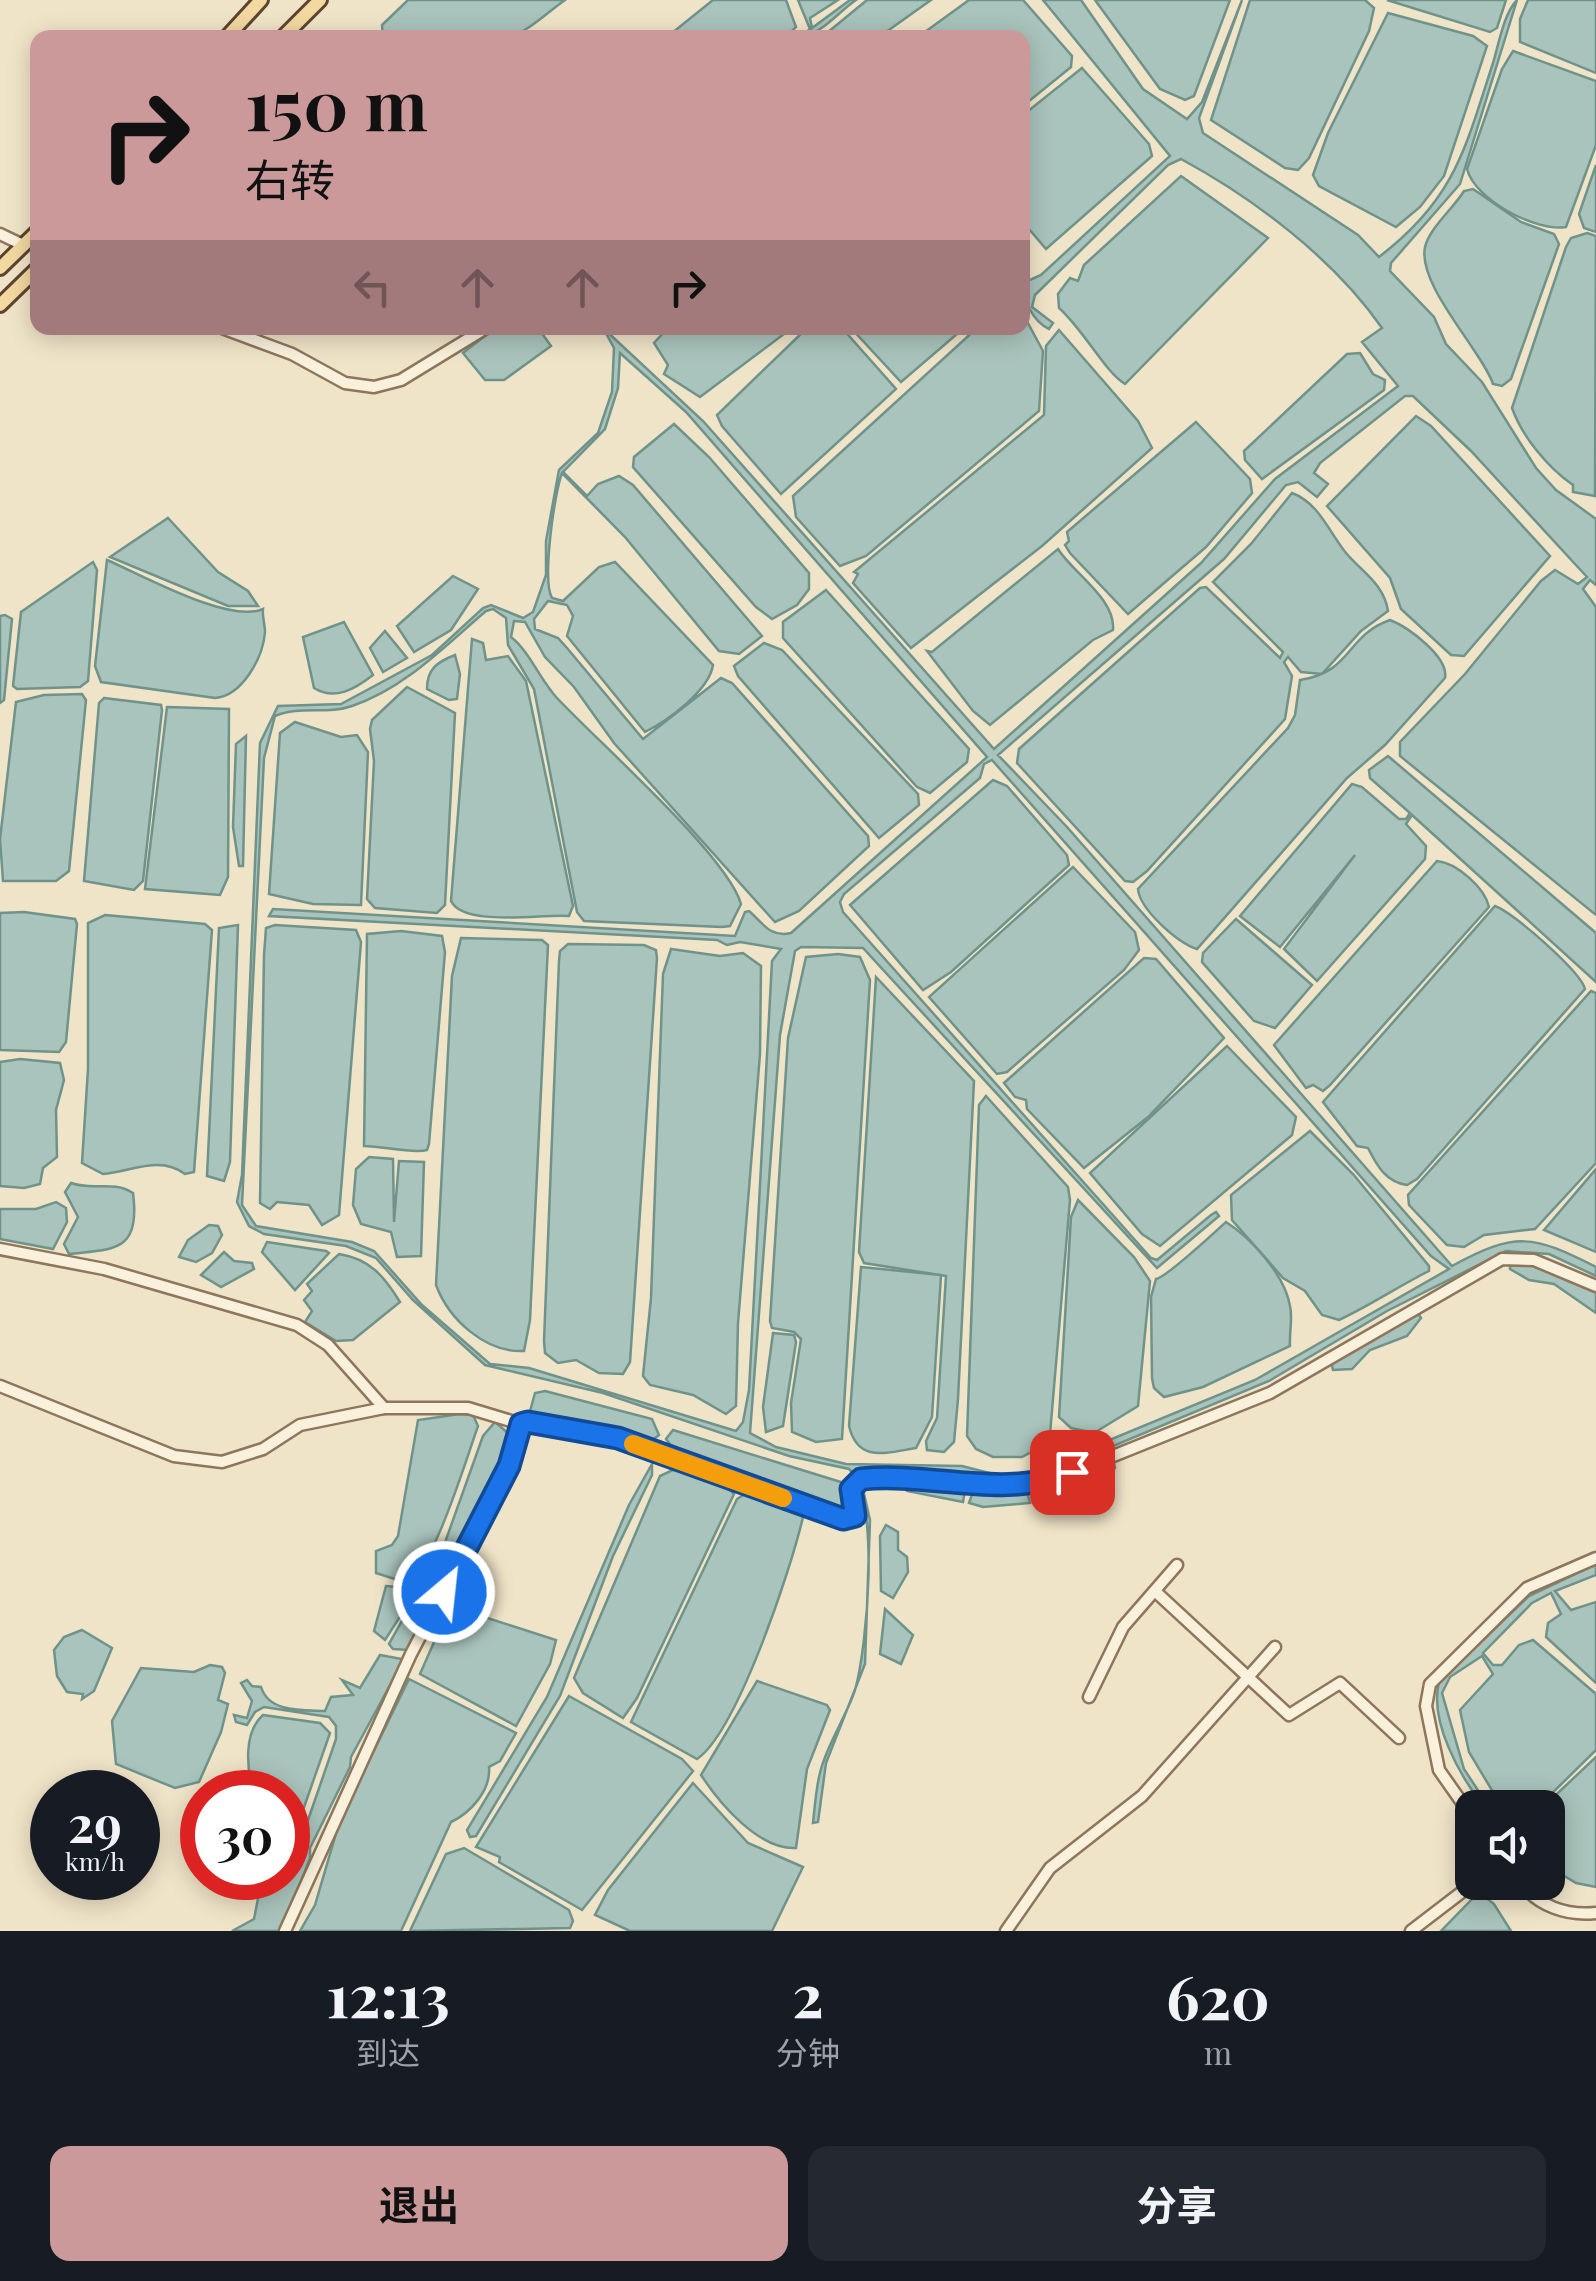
<!DOCTYPE html>
<html lang="zh">
<head>
<meta charset="utf-8">
<style>
  :root { --surface:#171b24; --page:#242831; --text:#f1f3f6; --muted:#9ea1a6; --accent:#cc999b }
  body { margin:0; font-family:"Playfair Display","Noto Sans SC",serif; background:var(--page); color:var(--text); height:100vh; display:flex; flex-direction:column; font-size:38px; white-space:nowrap }
  * { box-sizing:border-box; margin:0 }
  p { font-size:32px; color:var(--muted) }
  .icon { flex:none; width:55px; height:55px; fill:none; stroke:currentColor; stroke-width:2; stroke-linecap:round; stroke-linejoin:round }
  .map { position:relative; height:1931px; overflow:hidden }
  .details { display:flex; flex-direction:column; background:var(--surface); flex:1 }
  .details>* { flex:none }
  .guide { position:absolute; left:30px; top:30px; width:1000px; height:305px; border-radius:20px; box-shadow:0 5px 25px #0003; background:#cc999b; color:#111; overflow:hidden }
  .tools { position:absolute; left:1455px; top:1790px; display:grid; gap:20px }
  .tools a { display:grid; place-items:center; width:110px; height:110px; border-radius:20px; background:var(--surface); box-shadow:0 5px 25px #0003; font-size:50px }
  .speed { position:absolute; left:30px; top:1770px; display:flex; gap:20px; font-size:50px; font-weight:700; text-align:center }
  .speed>* { display:grid; place-content:center; width:130px; height:130px; border-radius:50%; background:var(--surface); box-shadow:0 5px 25px #0003; line-height:1 }
  .speed small { font-size:25px; font-weight:400 }
  .speed .limit { border:15px solid #d22; background:#fff; color:#111 }
  .pin { position:absolute; display:grid; place-items:center; width:85px; height:85px; color:#fff; margin:-42px; border-radius:20px; box-shadow:0 5px 15px #0006 }
  .me { position:absolute; width:110px; margin:-55px; rotate:28deg; stroke-linejoin:round; filter:drop-shadow(0 0 8px #0008) }
  .turn { display:flex; align-items:center; gap:35px; height:210px; padding:0 50px; font-size:45px }
  .turn .icon { width:130px; height:130px; stroke-width:2.5 }
  .turn b { display:block; font-size:70px; line-height:85px }
  .lanes { display:flex; align-items:center; height:95px; padding:0 50px; background:#0003; justify-content:center; gap:50px; direction:ltr }
  .lanes .off { opacity:.35 }
  .eta { display:flex; justify-content:space-evenly; align-items:center; height:170px; text-align:center }
  .eta b { font-size:60px; font-weight:700; line-height:70px }
  .button { display:flex; gap:20px; margin-top:auto; padding:20px 50px }
  .button a { flex:1; height:115px; border-radius:20px; background:var(--accent); color:#111; font-size:40px; font-weight:700; line-height:115px; text-align:center }
  .button a+a { background:var(--page); color:var(--text) }
  .map>svg:first-child { display:block }
  .water { fill:#a9c4bc; stroke:#6f938a; stroke-width:2.5; fill-rule:evenodd }
  .lines { fill:none; stroke-linecap:round; stroke-linejoin:round }
  .minor-casing { stroke:#8d765c; stroke-width:15 }
  .major-casing { stroke:#5b4430; stroke-width:18 }
  .minor { stroke:#faf1dc; stroke-width:10 }
  .major { stroke:#f3d9a0; stroke-width:12 }
  .route-casing { stroke:#114b97; stroke-width:25 }
  .route { stroke:#1a73e8; stroke-width:18 }
  .slow { stroke:#f59e0b; stroke-width:18 }
</style>
</head>
<body>
<div class="map">
<svg width="1596" height="1931" viewBox="0 0 1596 1931">
  <rect width="100%" height="100%" fill="#f0e4c8"/>
  <g class="water">
    <path d="M408,0H565C530,25 506,57 458,31L437,37H383L382,25Z"/>
    <polygon points="713,0 786,0 796,27 786,37 667,37"/>
    <path d="M798,0H838L810,18L812,28L850,0H856C837,13 822,34 800,37L810,29Z"/>
    <polygon points="867,0 931,0 879,37 822,37"/>
    <polygon points="969,0 1023,0 1072,56 1071,67 1023,106 1022,38 918,37"/>
    <path d="M1043,0H1081L1143,89L1187,119L1202,102L1242,0L1199,118L1203,133L1358,235L1379,257C1455,199 1465,149 1493,63C1499,43 1504,13 1517,0L1460,184L1391,263L1390,271L1434,317L1446,344L1482,382L1536,468L1556,490L1596,519V585L1590,580L1583,589L1596,607V915L1400,756V742L1465,674L1541,581L1555,570L1578,584L1587,577L1471,451L1413,396H1405L1320,463L1314,473L1328,484L1317,497L1298,482L1286,485L1224,559L998,755L1067,827L1452,1266C1516,1231 1533,1235 1596,1267V1276L1549,1254L1506,1251L1387,1311L1269,1381L1051,1472L999,1480L927,1469L859,1472L870,1520L865,1664L826,1763L818,1822L813,1823C815,1805 816,1786 821,1769C829,1741 846,1717 855,1690C867,1649 881,1499 849,1469L789,1456L603,1393L485,1365L413,1300L376,1258L346,1246L264,1234L249,1226L237,1202L242,1175L260,743L278,706L341,704L432,655L483,608L491,605L523,618L533,612L546,575V541L559,470L598,433L612,392L614,348L603,328L703,421L994,749L1201,563L1275,479L1398,386L1362,342L1382,328C1334,259 1255,199 1181,159L1168,165L1035,295L1032,307L1053,323L1049,329C1032,321 1023,299 1023,283L1041,275L1170,156ZM620,353L686,412L987,757L791,933C770,938 763,923 749,911L745,912L735,936L273,909L269,916L717,940L727,945L740,942L781,949L772,961L771,980L749,1390L743,1422L736,1431L529,1368L490,1364L422,1305L374,1251L352,1242L256,1226L242,1205L264,758L275,716C300,705 327,715 352,706C404,689 446,645 486,611L493,609L506,618L508,645L534,689L577,912L584,921L722,927L730,926L741,904C727,855 598,742 557,698C540,680 530,652 511,637L514,621L525,622L545,657L574,687L614,743L775,922L799,911L869,846L868,836L732,683L721,678L643,739L567,648L558,638L535,629L534,619L548,601L567,605L573,616L567,636L645,732C667,721 709,691 713,665L615,562L599,567L563,601L552,598C542,581 554,494 562,473L625,537L719,651L739,654L762,636L633,485L619,476L598,484L587,496L563,472L605,429L618,388ZM992,760L1431,1256L1449,1269L1255,1380L1032,1472L1001,1476L962,1466L846,1464L776,1447L750,1433L780,1035L795,951L801,947L863,948L1157,1268L1219,1216L1216,1212L1211,1215L1157,1260L1151,1258L843,912L840,902L844,894L980,778L984,764Z"/>
    <polygon points="1095,0 1230,0 1194,96 1185,100 1160,89"/>
    <polygon points="1250,0 1365,0 1374,8 1369,31 1309,158 1298,170 1285,168 1211,120"/>
    <polygon points="1387,0 1506,0 1497,28 1490,32"/>
    <polygon points="1528,0 1596,0 1596,73 1520,42 1520,19"/>
    <polygon points="1388,13 1473,36 1487,46 1444,176 1420,207 1396,227 1319,186 1313,175 1328,133"/>
    <path d="M1513,51L1596,81V145L1566,227C1536,232 1475,200 1467,169L1502,69Z"/>
    <polygon points="1082,68 1149,144 1152,156 1046,249 1023,222 1023,115"/>
    <polygon points="1596,165 1596,232 1584,228 1579,214"/>
    <path d="M1181,176L1268,238L1125,384C1105,372 1083,329 1059,308L1058,294L1070,278L1078,281L1084,265Z"/>
    <path d="M1473,189L1521,222L1554,234L1559,244L1511,379L1502,386L1493,384C1482,351 1417,285 1425,247C1430,227 1454,208 1464,191Z"/>
    <path d="M1587,233L1596,236L1595,496L1573,492V485C1547,467 1522,436 1512,408L1566,247L1571,238Z"/>
    <polygon points="1023,314 1043,351 1039,411 866,556 840,566 796,517 793,496 977,328 1022,328"/>
    <polygon points="495,328 538,328 551,346 504,380 485,380 463,353"/>
    <polygon points="668,328 786,328 788,331 700,397 664,374 668,365 654,343"/>
    <polygon points="807,328 842,328 896,389 781,494 722,426 717,415"/>
    <polygon points="851,328 964,328 901,382"/>
    <polygon points="1059,330 1138,421 1152,448 1042,546 911,648 853,583 858,574 854,572 1044,415 1046,346"/>
    <polygon points="1360,353 1373,374 1385,380 1384,390 1262,479 1245,460 1244,451 1347,354"/>
    <polygon points="1416,416 1431,426 1550,556 1464,656 1451,655 1401,609 1390,578 1327,506"/>
    <polygon points="1196,422 1250,479 1252,493 1206,547 1128,614 1070,553 1065,545 1069,541 1067,532"/>
    <polygon points="674,424 709,457 809,573 809,589 797,605 772,619 756,607 633,467 634,457"/>
    <path d="M1292,493C1319,503 1329,532 1346,553C1362,572 1384,584 1388,611L1361,631L1322,674L1301,672L1288,657L1284,662L1292,676L1285,719L1147,871L1133,882L1125,881L1017,763L1019,749L1200,588L1206,587L1280,658L1283,652L1213,582L1251,544Z"/>
    <polygon points="168,518 218,572 248,591 258,606 228,606 110,557"/>
    <path d="M1058,549C1073,573 1116,599 1113,630L1093,640L990,725L973,711L927,651L932,652Z"/>
    <path d="M107,560C142,575 229,624 263,609C262,617 265,624 265,632C263,658 242,696 215,698L101,682L95,666Z"/>
    <polygon points="93,562 97,570 88,681 80,687 17,689 13,686 21,612"/>
    <polygon points="453,576 478,589 451,630 414,652 397,626"/>
    <polygon points="826,590 969,749 967,762 930,793 917,787 783,638 783,622"/>
    <polygon points="5,615 12,619 4,700 0,703 0,616"/>
    <path d="M1390,620C1408,627 1449,657 1445,678L1385,745L1347,778L1197,949C1178,943 1140,910 1138,889L1288,728L1295,715L1300,680C1353,672 1345,636 1390,620Z"/>
    <path d="M344,622L373,675C355,689 335,701 314,688L303,637Z"/>
    <polygon points="385,631 407,658 383,672 370,648"/>
    <path d="M472,639L483,643L486,660L508,656L526,681L573,906L569,916C546,913 464,928 451,901Z"/>
    <polygon points="764,643 782,650 918,794 919,805 879,838 738,676 734,666"/>
    <path d="M455,655L460,674L457,699L449,700L427,689C427,669 437,662 455,655Z"/>
    <polygon points="407,687 455,713 445,905 437,913 375,908 367,899 374,761 370,729 372,720"/>
    <polygon points="82,694 86,700 69,871 56,881 3,881 0,839 16,702 44,695"/>
    <polygon points="104,698 161,705 162,710 143,881 134,890 84,881 99,703"/>
    <polygon points="167,707 229,709 228,877 220,895 145,889"/>
    <polygon points="295,722 341,737 357,735 368,752 361,905 313,904 269,894 280,733"/>
    <polygon points="246,736 243,866 239,866 233,827 236,744"/>
    <polygon points="1388,756 1596,933 1596,982 1412,815 1406,824 1426,846 1425,859 1317,981 1284,949 1355,855 1280,947 1240,916 1352,784 1362,787 1399,819 1406,819 1410,813 1370,778 1369,770"/>
    <polygon points="993,780 1007,786 1067,855 1069,865 951,972 923,990 850,905"/>
    <path d="M1437,861C1457,863 1485,888 1489,907L1330,1085L1323,1091L1313,1085L1306,1088L1274,1045Z"/>
    <polygon points="1073,867 1135,932 1139,950 1124,970 1007,1072 997,1074 929,997"/>
    <path d="M1495,906C1513,912 1581,972 1585,989L1417,1179L1407,1185C1386,1182 1377,1166 1368,1148L1357,1146L1323,1102Z"/>
    <polygon points="24,912 75,919 77,924 66,1042 59,1052 0,1050 0,913"/>
    <path d="M105,915L205,924L212,930L194,1172L185,1174C159,1155 131,1172 103,1174L82,1163L88,1069V923Z"/>
    <polygon points="1236,919 1312,985 1275,1028 1254,1021 1202,962 1203,953"/>
    <polygon points="238,925 230,1162 224,1181 207,1176 219,928"/>
    <polygon points="275,925 356,930 361,942 339,1215 322,1225 309,1205 277,1202 270,1209 260,1203 264,955 266,928"/>
    <path d="M401,931L442,936L445,952L429,1144L427,1150C412,1154 383,1146 364,1146L367,934Z"/>
    <path d="M461,938L542,940L548,945L530,1320L524,1351C486,1353 449,1320 436,1285L452,976Z"/>
    <polygon points="568,944 644,945 656,950 657,958 630,1362 623,1374 599,1373 576,1360 558,1363 545,1353 544,1341 559,961 560,951"/>
    <polygon points="671,949 720,956 743,953 761,966 760,1054 738,1323 736,1406 726,1414 693,1395 650,1385 643,1376 651,1298 663,974"/>
    <polygon points="838,954 860,957 870,980 842,1439 816,1442 792,1432 791,1403 801,1339 794,1332 772,1328 770,1321 788,1038 806,957"/>
    <polygon points="1144,958 1156,959 1224,1038 1148,1117 1084,1168 1027,1109 1026,1100 1015,1097 1004,1083"/>
    <polygon points="876,977 974,1081 958,1399 954,1442 944,1452 927,1450 926,1441 937,1418 946,1276 864,1263 859,1252"/>
    <polygon points="1591,991 1596,993 1596,1163 1535,1229 1484,1235 1464,1247 1447,1245 1409,1205 1408,1195"/>
    <polygon points="1227,1046 1296,1117 1292,1135 1160,1246 1142,1234 1090,1173"/>
    <polygon points="20,1059 60,1063 64,1080 56,1110 57,1157 43,1168 40,1184 24,1188 0,1186 0,1062"/>
    <polygon points="986,1096 1068,1187 1070,1200 1050,1434 1046,1444 1022,1457 993,1457 976,1449 967,1436 979,1105"/>
    <path d="M1310,1131L1353,1174L1429,1266V1271C1399,1286 1371,1305 1339,1320L1322,1315L1305,1291L1283,1278L1232,1220L1231,1195Z"/>
    <polygon points="369,1157 393,1159 394,1222 399,1161 424,1162 421,1256 397,1257 391,1232 361,1224 353,1205 356,1169"/>
    <polygon points="1596,1169 1596,1252 1544,1230"/>
    <path d="M71,1183C93,1191 113,1180 133,1193C141,1253 113,1249 69,1254L64,1244L78,1217L65,1192Z"/>
    <polygon points="1078,1200 1134,1257 1150,1281 1138,1406 1094,1433 1071,1428 1059,1417 1071,1217"/>
    <polygon points="56,1202 66,1208 67,1222 53,1249 0,1239 0,1209 36,1209"/>
    <path d="M1226,1222C1251,1238 1285,1275 1290,1306C1293,1318 1289,1333 1290,1346L1203,1387L1164,1397L1154,1388L1152,1378L1151,1297L1156,1279C1165,1278 1214,1233 1226,1222Z"/>
    <polygon points="209,1225 218,1226 222,1235 212,1253 196,1262 179,1257 188,1240"/>
    <polygon points="267,1242 326,1251 329,1253 295,1290 262,1252"/>
    <polygon points="224,1252 234,1261 252,1263 254,1269 221,1287 201,1275"/>
    <path d="M339,1254C370,1259 384,1276 400,1302L353,1340L336,1341L305,1322L312,1311L304,1300L312,1291L307,1284Z"/>
    <polygon points="1510,1261 1533,1263 1588,1286 1596,1291 1596,1313 1554,1284 1529,1280 1510,1269"/>
    <path d="M861,1267L941,1275L932,1417L916,1448C885,1453 858,1463 849,1426Z"/>
    <polygon points="1417,1312 1421,1318 1407,1336 1370,1350 1352,1369 1333,1370 1331,1362"/>
    <polygon points="773,1333 794,1335 796,1342 783,1426 766,1432 763,1407"/>
    <polygon points="545,1391 652,1419 659,1435 648,1443 529,1415 535,1393"/>
    <path d="M460,1414L473,1415L478,1426C467,1457 433,1570 407,1583L376,1573V1551L392,1545L398,1536L418,1420Z"/>
    <polygon points="495,1422 508,1433 502,1467 409,1650 393,1649 389,1644 443,1548 483,1436"/>
    <polygon points="673,1430 844,1483 848,1511 677,1453 666,1439"/>
    <polygon points="1113,1458 1115,1468 1106,1474 1036,1503 1033,1490"/>
    <polygon points="652,1464 652,1475 613,1556 560,1696 476,1836 470,1837 467,1830 547,1697 629,1505"/>
    <polygon points="677,1468 716,1476 734,1494 637,1698 623,1718 583,1693 574,1678 660,1476"/>
    <polygon points="901,1480 966,1485 963,1502 907,1491"/>
    <polygon points="975,1486 1027,1491 1030,1503 983,1507 969,1503"/>
    <path d="M748,1492L794,1508L803,1517C791,1569 737,1732 697,1759L631,1722L737,1499Z"/>
    <polygon points="886,1525 898,1532 898,1550 907,1557 908,1572 893,1598 881,1591 880,1536"/>
    <path d="M1596,1564V1575L1555,1591L1571,1610L1596,1602V1683L1546,1637L1548,1623L1561,1614L1551,1593L1532,1603L1483,1653L1493,1665H1502L1519,1645L1533,1640L1596,1694V1750L1538,1807H1502L1469,1752L1460,1710L1493,1674L1482,1656L1450,1677L1442,1693L1464,1769L1489,1807H1484C1460,1776 1429,1722 1439,1682L1529,1596Z"/>
    <polygon points="386,1586 407,1588 412,1598 385,1640 374,1631"/>
    <polygon points="450,1606 556,1640 550,1664 516,1726 420,1674"/>
    <polygon points="885,1609 913,1635 901,1664 880,1654"/>
    <polygon points="82,1630 112,1648 94,1691 82,1699 83,1694 67,1692 57,1676 54,1650 64,1637"/>
    <path d="M380,1655L402,1659V1663L351,1757L350,1767L310,1848V1858L282,1931H232L254,1919L262,1878H288V1861L297,1852L336,1739V1726L329,1717L264,1707L255,1712L247,1725L236,1722L234,1715L247,1718L252,1701L241,1683L247,1680L252,1686L261,1687C269,1713 303,1710 325,1711L331,1697L353,1695L342,1680L360,1688Z"/>
    <polygon points="210,1665 222,1667 225,1673 218,1700 228,1704 221,1732 199,1782 175,1788 116,1764 112,1721 141,1668 194,1672"/>
    <path d="M409,1679L516,1733L500,1761L489,1767C491,1791 470,1813 451,1822L401,1931H300L315,1905L340,1820Z"/>
    <path d="M757,1681L827,1705L830,1710L807,1769L796,1848C759,1850 720,1804 701,1775Z"/>
    <polygon points="569,1696 682,1759 693,1771 582,1910 499,1862 500,1857 476,1847"/>
    <path d="M263,1715L320,1723L330,1733L288,1853V1792H253C247,1768 243,1733 263,1715Z"/>
    <polygon points="1596,1757 1596,1887 1576,1883 1548,1866 1548,1808 1543,1807"/>
    <polygon points="693,1783 748,1843 803,1867 772,1931 630,1931 595,1915 608,1890"/>
    <polygon points="464,1848 569,1910 573,1921 570,1928 410,1931 446,1854"/>
    <polygon points="1479,1892 1494,1904 1511,1931 1441,1931"/>
  </g>
  <g class="lines">
    <g class="minor-casing">
      <g id="minor">
        <polyline points="0,234 23,245"/>
        <polyline points="222,328 292,354 345,383 374,387 401,380 486,328"/>
        <polyline points="0,1249 104,1269 297,1325 328,1345 384,1408"/>
        <polyline points="0,1386 174,1456 222,1462 263,1449 300,1425 384,1408 468,1408 521,1424 509,1466 411,1654 285,1931"/>
        <polyline points="517,1428 529,1422 617,1438 851,1519 855,1510 851,1484 861,1479 922,1476 1007,1488 1046,1483 1270,1393 1502,1259 1534,1260 1596,1286"/>
        <polyline points="1157,1593 1289,1715 1340,1683 1399,1738"/>
        <polyline points="1089,1697 1123,1627 1177,1565"/>
        <polyline points="1472,1817 1439,1770 1426,1706 1430,1684 1527,1588 1596,1558"/>
        <path d="M1520,1882C1538,1906 1566,1916 1596,1913"/>
        <polyline points="1006,1931 1050,1868 1142,1796 1275,1647"/>
        <polyline points="1411,1931 1475,1882"/>
      </g>
    </g>
    <g class="major-casing">
      <g id="major">
        <polyline points="226,38 261,0"/>
        <polyline points="282,38 320,0"/>
        <polyline points="0,268 38,231"/>
        <polyline points="0,305 38,268"/>
      </g>
    </g>
    <use href="#minor" class="minor"/>
    <use href="#major" class="major"/>
  </g>
  <g class="lines">
    <g class="route-casing">
      <path id="route" d="M444,1592L509,1466L521,1424L528,1422L618,1438L843,1519L855,1516L851,1489L861,1479C933,1472 1003,1500 1072,1472"/>
    </g>
    <use href="#route" class="route"/>
    <polyline class="slow" points="633,1444 783,1498"/>
  </g>
</svg>
<div class="tools">
<a><svg class="icon" aria-label="sound" viewBox="0 0 24 24"><path d="M4 9h4l5-4v14l-5-4H4zM17 9q2 3 0 6"/></svg></a>
</div>
<div class="speed"><div>29<small>km/h</small></div><div class="limit">30</div></div>
<div class="pin" style="left:1072px;top:1472px;background:#d93025"><svg class="icon" aria-label="arrive" viewBox="0 0 24 24"><path d="M6 21V4h12l-3 4 3 4H6"/></svg></div>
<svg class="me" style="left:444px;top:1592px" viewBox="-20 -20 40 40"><circle r="17" fill="#1a73e8" stroke="#fff" stroke-width="3"/><path d="M0-11L8 9 0 5-8 9z" fill="#fff"/></svg>
<div class="guide">
<div class="turn"><svg class="icon" aria-label="right" viewBox="0 0 24 24"><path d="M7 20v-9h11M14 6l5 5-5 5"/></svg><div><b>150 m</b>右转</div></div>
<div class="lanes"><svg class="icon off" aria-label="left" viewBox="0 0 24 24"><path d="M17 20v-9H6M10 6l-5 5 5 5"/></svg><svg class="icon off" aria-label="ahead" viewBox="0 0 24 24"><path d="M12 20V5M6 11l6-6 6 6"/></svg><svg class="icon off" aria-label="ahead" viewBox="0 0 24 24"><path d="M12 20V5M6 11l6-6 6 6"/></svg><svg class="icon" aria-label="right" viewBox="0 0 24 24"><path d="M7 20v-9h11M14 6l5 5-5 5"/></svg></div>
</div>
</div>
<section class="details">
<div class="eta">
<div><b>12:13</b><p>到达</p></div>
<div><b>2</b><p>分钟</p></div>
<div><b>620</b><p>m</p></div>
</div>
<div class="button"><a>退出</a><a>分享</a></div>
</section>
</body>
</html>
